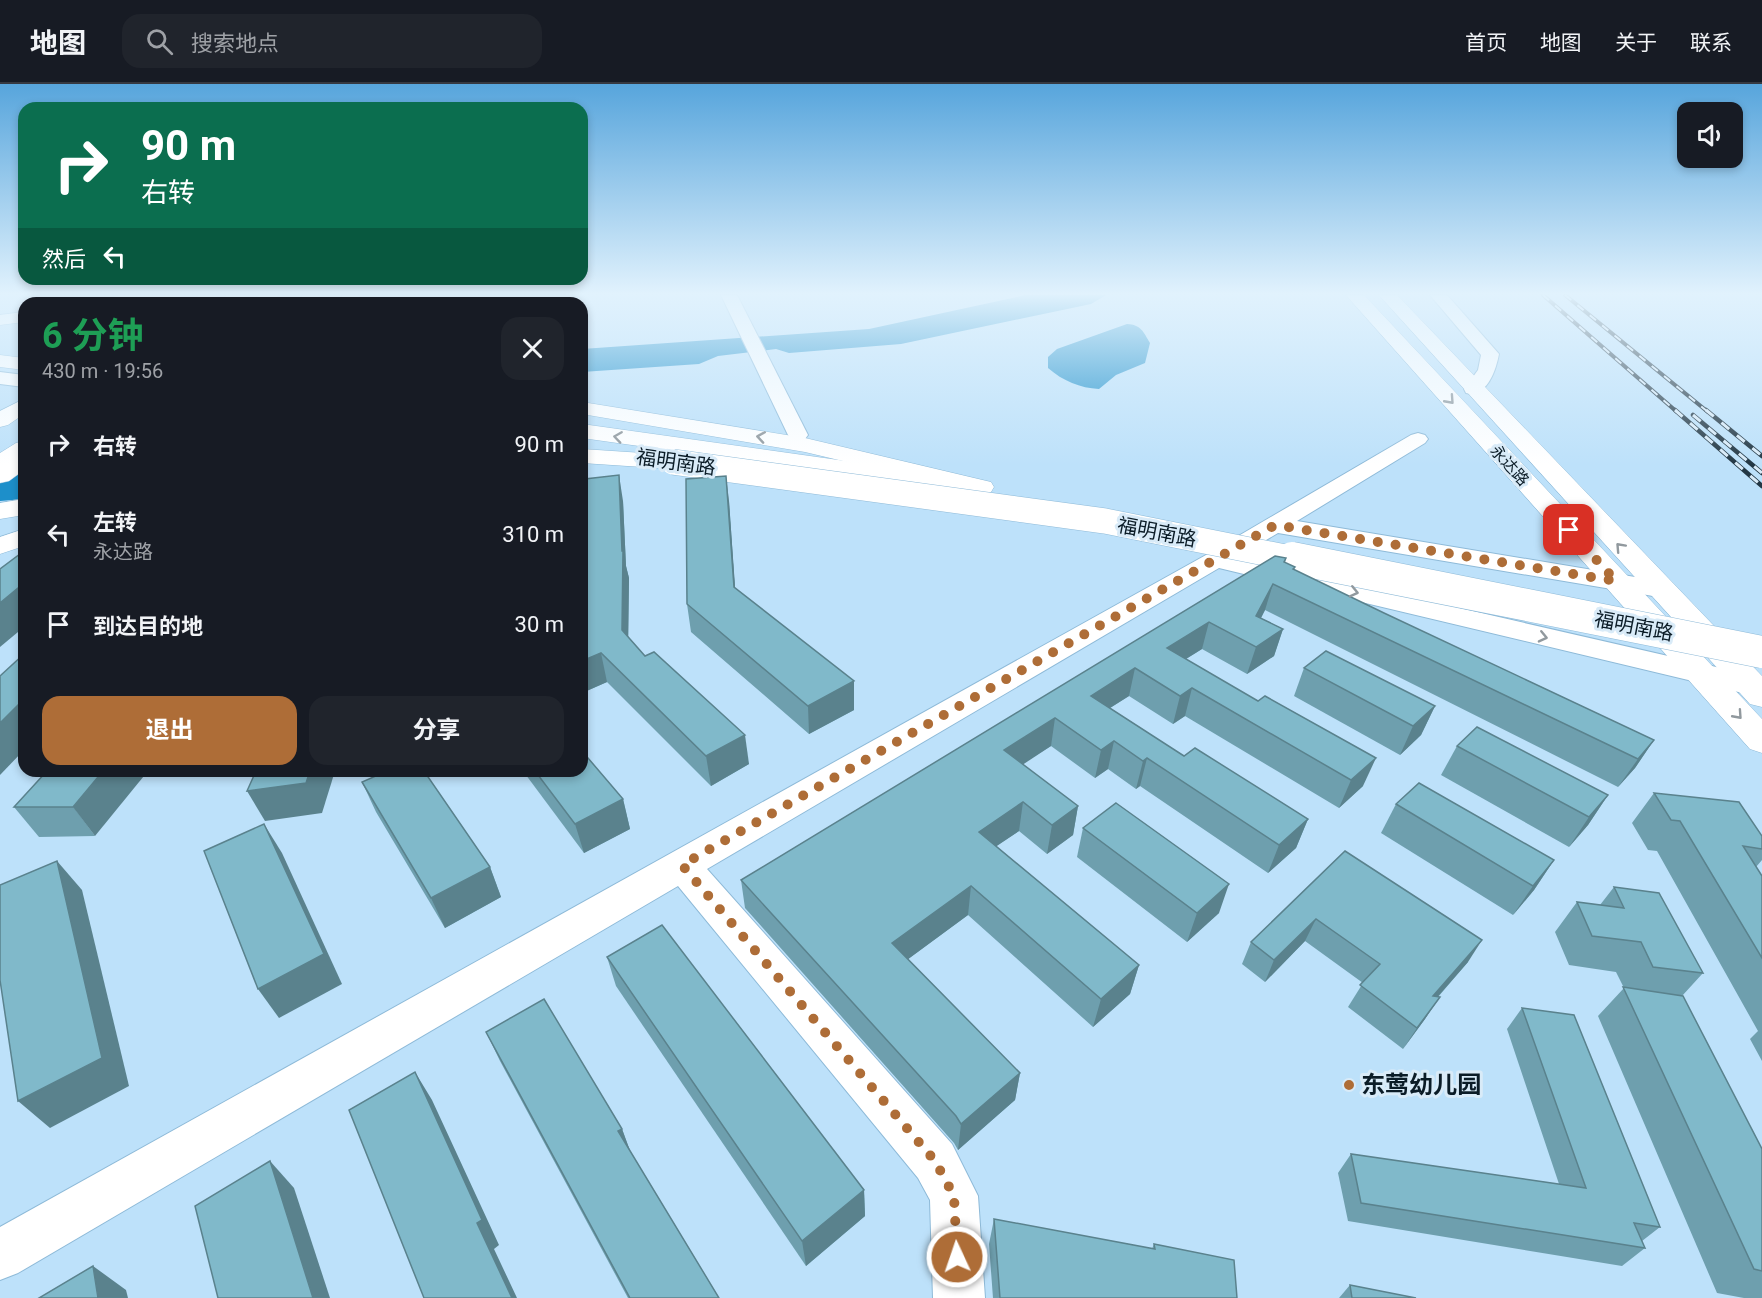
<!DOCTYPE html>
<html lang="zh">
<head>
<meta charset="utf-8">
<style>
  :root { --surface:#171b24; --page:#20242c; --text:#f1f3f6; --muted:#9ea1a6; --line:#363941; --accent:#ae6d37 }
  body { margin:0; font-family:Roboto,"Noto Sans SC",sans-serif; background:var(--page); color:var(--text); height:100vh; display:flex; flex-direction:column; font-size:22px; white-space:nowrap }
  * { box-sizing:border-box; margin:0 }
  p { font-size:20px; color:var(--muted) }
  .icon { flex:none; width:33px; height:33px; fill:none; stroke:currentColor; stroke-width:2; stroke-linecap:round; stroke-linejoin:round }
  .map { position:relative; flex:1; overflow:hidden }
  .details { position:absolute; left:18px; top:213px; width:570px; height:480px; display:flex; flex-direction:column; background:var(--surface); border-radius:18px; box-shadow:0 3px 9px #0003 }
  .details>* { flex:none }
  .top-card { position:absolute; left:18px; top:18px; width:570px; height:183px; border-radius:18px; box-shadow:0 3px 9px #0003; background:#0b6e4f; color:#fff; overflow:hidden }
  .buttons { position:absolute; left:1677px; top:18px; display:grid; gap:12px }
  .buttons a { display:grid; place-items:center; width:66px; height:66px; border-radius:12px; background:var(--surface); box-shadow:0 3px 9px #0003; font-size:30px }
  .pin { position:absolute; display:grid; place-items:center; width:51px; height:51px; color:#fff; margin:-26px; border-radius:12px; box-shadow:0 3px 9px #0006 }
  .me { position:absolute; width:66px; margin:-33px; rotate:357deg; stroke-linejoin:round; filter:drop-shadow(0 0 4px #0008) }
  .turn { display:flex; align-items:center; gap:21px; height:126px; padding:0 24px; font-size:27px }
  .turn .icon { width:78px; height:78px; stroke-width:2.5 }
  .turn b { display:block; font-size:42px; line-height:51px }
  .then { display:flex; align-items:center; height:57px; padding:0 24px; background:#0003; gap:12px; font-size:22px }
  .round { display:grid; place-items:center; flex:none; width:63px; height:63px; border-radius:18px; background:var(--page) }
  .head { display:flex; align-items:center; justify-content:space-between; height:102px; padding:0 24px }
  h1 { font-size:36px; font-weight:700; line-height:45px; color:#1e9e55 }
  .button { display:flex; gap:12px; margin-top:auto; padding:12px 24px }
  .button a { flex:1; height:69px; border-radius:18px; background:var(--accent); color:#fff; font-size:24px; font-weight:700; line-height:69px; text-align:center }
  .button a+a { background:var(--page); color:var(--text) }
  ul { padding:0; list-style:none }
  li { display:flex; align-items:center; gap:18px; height:90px; padding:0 24px }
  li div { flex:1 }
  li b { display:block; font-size:22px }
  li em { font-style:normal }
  header { display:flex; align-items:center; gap:36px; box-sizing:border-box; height:84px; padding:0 30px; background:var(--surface); border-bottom:2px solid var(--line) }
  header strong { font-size:28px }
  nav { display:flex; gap:33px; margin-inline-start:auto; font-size:21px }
  .search { width:420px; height:54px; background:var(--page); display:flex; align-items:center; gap:15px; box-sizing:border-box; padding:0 21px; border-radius:18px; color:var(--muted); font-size:22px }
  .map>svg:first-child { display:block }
  .water { fill:#1d8fca }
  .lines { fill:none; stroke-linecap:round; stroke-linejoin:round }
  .minor-casing { stroke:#8ebad8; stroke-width:2 }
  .major-casing { stroke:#8ebad8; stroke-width:1 }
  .highway-casing { stroke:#8ebad8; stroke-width:1 }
  .minor { fill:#fff; fill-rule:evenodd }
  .major { fill:#fff; fill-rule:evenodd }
  .highway { fill:#fff; fill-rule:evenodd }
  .rail-far1-casing { stroke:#233744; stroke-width:4 }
  .rail-casing { stroke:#233744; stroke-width:4.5 }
  .rail-far1 { stroke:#d9ebf8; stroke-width:2; stroke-dasharray:8; stroke-linecap:butt }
  .rail { stroke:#d9ebf8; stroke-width:3; stroke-dasharray:10; stroke-linecap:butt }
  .major-bridge-far1-casing { stroke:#8ebad8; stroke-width:26; stroke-linecap:butt }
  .major-bridge-casing { stroke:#8ebad8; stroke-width:33; stroke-linecap:butt }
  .major-bridge-far1 { stroke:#fff; stroke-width:25 }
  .major-bridge { stroke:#fff; stroke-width:32 }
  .wall { fill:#6e9fae }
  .shaded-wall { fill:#5a828d }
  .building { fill:#80b9ca; stroke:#5a828d; stroke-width:1.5 }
  .oneway { stroke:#91999e }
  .route { stroke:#ae6d37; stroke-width:10; stroke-dasharray:0 18 }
  .poi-dot { fill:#ae6d37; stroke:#d9ebf8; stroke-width:2 }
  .labels { text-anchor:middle; stroke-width:6; stroke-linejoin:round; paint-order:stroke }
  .far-street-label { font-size:16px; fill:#0b1c27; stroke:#d9ebf8 }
  .street-label { font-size:20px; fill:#0b1c27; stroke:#d9ebf8 }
  .near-poi-label { font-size:24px; font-weight:bold; fill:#0b1c27; stroke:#d9ebf8; text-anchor:start }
</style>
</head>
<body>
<header>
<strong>地图</strong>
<div class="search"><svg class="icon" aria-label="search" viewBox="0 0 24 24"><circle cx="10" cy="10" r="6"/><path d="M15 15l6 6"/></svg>搜索地点</div>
<nav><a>首页</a><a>地图</a><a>关于</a><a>联系</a></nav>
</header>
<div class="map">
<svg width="1762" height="1214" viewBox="0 0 1762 1214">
  <rect width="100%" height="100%" fill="#bde1fa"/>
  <g class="water">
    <polygon points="1026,211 1106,211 1091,220 901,260 789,269 776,265 718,272 699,280 582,288 582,265 869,245"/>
    <path d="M1127,240C1141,241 1143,247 1150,259L1145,279L1116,291L1099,305C1080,304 1063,297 1048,284V273L1057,265Z"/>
    <polygon points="0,385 24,386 24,415 0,417"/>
  </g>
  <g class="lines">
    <g class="minor-casing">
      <g id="minor">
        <polygon points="721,211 737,211 808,351 805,355 798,357 791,355 788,351"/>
        <path d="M1430,211H1447L1499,270C1496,286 1487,314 1466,309L1464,305L1478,286L1481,271Z"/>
        <polygon points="0,288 24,291 24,303 0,300"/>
        <polygon points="1418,349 1425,351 1428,355 1425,359 1297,437 1659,497 1668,499 1672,505 1668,511 1659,513 1278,449 1237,473 1751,591 1762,594 1762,608 1751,611 1219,484 707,785 952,1060 978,1112 985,1214 933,1214 930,1116 918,1094 678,802 18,1189 0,1196 0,1143 1206,471 1411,351"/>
      </g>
    </g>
    <g class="major-casing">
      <g id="major">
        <polygon points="199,211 219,211 210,219 189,219"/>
        <polygon points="259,211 279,211 270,219 250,219"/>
        <polygon points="1346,211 1364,211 1762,635 1762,669 1750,665"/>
        <polygon points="1379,211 1397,211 1762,592 1762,623 1750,620"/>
        <polygon points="0,271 24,274 24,286 0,283"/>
        <polygon points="24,315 24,330 8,341 0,343 0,327"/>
        <polygon points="582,340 959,393 968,395 971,400 968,405 959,407 582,354"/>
        <polygon points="24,368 24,386 9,397 0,399 0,381 16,370"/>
      </g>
    </g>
    <g class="highway-casing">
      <g id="highway">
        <polygon points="120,211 182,211 180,215 163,219 102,219 105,215"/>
        <polygon points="227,211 247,211 238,219 217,219"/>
        <polygon points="303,211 320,211 316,219 298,219"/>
        <polygon points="342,211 359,211 362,219 344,219"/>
        <polygon points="24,228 24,238 0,241 0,231"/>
        <polygon points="582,318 805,354 991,398 994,403 991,408 982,410 805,368 582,330"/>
        <polygon points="24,357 24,374 8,385 0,387 0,369 16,359"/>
        <polygon points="582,365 673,371 681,373 685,378 681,383 673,385 582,379"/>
        <polygon points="24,415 24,431 0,435 0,419"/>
        <polygon points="24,445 24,462 0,470 0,453"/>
      </g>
    </g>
    <use href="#minor" class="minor"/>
    <use href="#major" class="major"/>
    <use href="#highway" class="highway"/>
    <g class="rail-far1-casing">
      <g id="rail-far1">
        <polyline points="1543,211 1677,328"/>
        <polyline points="1565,211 1708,328"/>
      </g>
    </g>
    <g class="rail-casing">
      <g id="rail">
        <polyline points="1675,326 1762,402"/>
        <polyline points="1706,326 1762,372"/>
        <polyline points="1693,331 1762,389"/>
      </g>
    </g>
    <use href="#rail-far1" class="rail-far1"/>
    <use href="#rail" class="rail"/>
    <g class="major-bridge-far1-casing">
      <polyline id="major-bridge-far1" points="673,378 1105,437 1300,476"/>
    </g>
    <g class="major-bridge-casing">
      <polyline id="major-bridge" points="1292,474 1762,568"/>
    </g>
    <use href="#major-bridge-far1" class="major-bridge-far1"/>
    <use href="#major-bridge" class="major-bridge"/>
  </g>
  <g class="wall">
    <polygon points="623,417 626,482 629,494 628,553 645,572 749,680 711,702 607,598 582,609 582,472 583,472"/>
    <polygon points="729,417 735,504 854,626 809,650 691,548 687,520"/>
    <polygon points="1286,474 1285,479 1295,483 1294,486 1384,529 1654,656 1635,684 1618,703 1265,526 1261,534 1283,545 1274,572 1247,590 1202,565 1186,575 1363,702 1339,724 1185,632 1173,640 1129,612 1110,624 1184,672 1308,735 1296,764 1268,789 1140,702 1136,705 1108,685 1095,694 1051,662 1022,680 1078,722 1073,751 1047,770 1019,747 996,762 1139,881 1130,910 1093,943 968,831 908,875 1020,989 1015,1016 958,1066 954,1059 745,824 741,796"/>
    <polygon points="1304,584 1435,622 1421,651 1400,671 1294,612"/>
    <polygon points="1457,662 1608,711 1588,741 1569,763 1441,691"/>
    <polygon points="47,687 95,752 39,753 14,723"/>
    <polygon points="523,687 582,687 623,715 630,745 584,769"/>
    <polygon points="362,698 490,783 501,813 445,844 376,728"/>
    <polygon points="1654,709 1762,752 1762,776 1756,783 1762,792 1762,977 1750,955 1758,947 1657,767 1648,766 1632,739"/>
    <polygon points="1396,720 1554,776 1534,806 1513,831 1381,749"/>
    <polygon points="1083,744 1219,829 1187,858 1077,773"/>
    <polygon points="1345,767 1468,878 1438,913 1425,935 1403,965 1348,923 1363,899 1305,857 1265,898 1242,880 1251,858"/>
    <polygon points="1614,803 1703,889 1682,912 1762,1065 1762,1214 1744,1214 1717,1209 1598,932 1624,904 1616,888 1569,881 1555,848 1577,818 1600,821"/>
    <polygon points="607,873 864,1106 865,1132 806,1182 616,902"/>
    <polygon points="1522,924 1660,1143 1642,1157 1645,1164 1622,1182 1348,1137 1338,1089 1351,1070 1559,1100 1507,945"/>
    <polygon points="486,948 622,1045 630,1067 719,1214 628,1214 500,977"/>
    <polygon points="994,1135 1152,1165 1154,1160 1237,1214 993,1214 989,1160"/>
    <polygon points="1350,1201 1416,1214 1339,1214"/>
  </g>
  <g class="shaded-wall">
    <polygon points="619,391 623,417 626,482 629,494 628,574 622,546 622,467"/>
    <polygon points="726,392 729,417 737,531 734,503"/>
    <polygon points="24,499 24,543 0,563 0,519"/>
    <polygon points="1273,500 1265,526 1248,559 1256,532"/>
    <polygon points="1209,538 1202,565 1160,591 1167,564"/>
    <polygon points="1283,545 1274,572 1247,590 1256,563"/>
    <polygon points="601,569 607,598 582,609 582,577"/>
    <polygon points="1135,584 1129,612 1086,639 1091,612"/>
    <polygon points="854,597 854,626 809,650 808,622"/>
    <polygon points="1192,604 1185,632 1173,640 1180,612"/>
    <polygon points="24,615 24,666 0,691 0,639"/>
    <polygon points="1435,622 1421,651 1400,671 1413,642"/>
    <polygon points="1055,634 1051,662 1001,695 1004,666"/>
    <polygon points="745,651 749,680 711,702 706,672"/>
    <polygon points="1654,656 1635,684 1618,703 1638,675"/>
    <polygon points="1114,657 1108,685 1095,694 1101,666"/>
    <polygon points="1147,674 1140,702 1136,705 1143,677"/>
    <polygon points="1376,674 1363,702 1339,724 1351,696"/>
    <polygon points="103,687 148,687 95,752 73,723"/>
    <polygon points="310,687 335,687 322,729 265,737 247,707"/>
    <polygon points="1608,711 1588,741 1569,763 1589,733"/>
    <polygon points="623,715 630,745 584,769 575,740"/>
    <polygon points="1023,718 1019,747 976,776 979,748"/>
    <polygon points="1078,722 1073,751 1047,770 1052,741"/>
    <polygon points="1308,735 1296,764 1268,789 1279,761"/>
    <polygon points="264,740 282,769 342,900 279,934 258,905"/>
    <polygon points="1554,776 1534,806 1513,831 1533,802"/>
    <polygon points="57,777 82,806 129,1002 50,1044 18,1017"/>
    <polygon points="490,783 501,813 445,844 431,814"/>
    <polygon points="1229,800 1219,829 1187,858 1197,829"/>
    <polygon points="971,802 968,831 892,887 892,859"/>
    <polygon points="1316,835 1305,857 1265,898 1274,876"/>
    <polygon points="1482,856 1468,878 1419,934 1433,912"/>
    <polygon points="1139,881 1130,910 1093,943 1101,915"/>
    <polygon points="1440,913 1425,935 1403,965 1417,944"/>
    <polygon points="415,988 432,1016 499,1161 494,1165 517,1214 512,1214 477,1139"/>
    <polygon points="1020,989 1015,1016 958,1066 961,1040"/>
    <polygon points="622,1045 632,1072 618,1047"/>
    <polygon points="270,1077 294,1104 330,1214 313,1214"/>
    <polygon points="864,1106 865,1132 806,1182 802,1157"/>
    <polygon points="93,1182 126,1206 128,1214 98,1214"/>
  </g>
  <g class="building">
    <polygon points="619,391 622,467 623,467 622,546 645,572 654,568 745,651 706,672 601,569 582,577 582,472 583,472 585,395"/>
    <polygon points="726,392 734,503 854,597 808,622 687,520 686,395"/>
    <polygon points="24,467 24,499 0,519 0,485"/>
    <polygon points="1275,472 1286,474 1284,478 1295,483 1293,485 1384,529 1654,656 1638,675 1273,500 1256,532 1283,545 1256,563 1209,538 1167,564 1258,617 1265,612 1376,674 1351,696 1192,604 1180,612 1135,584 1091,612 1184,672 1195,664 1308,735 1279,761 1147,674 1143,677 1114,657 1101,666 1055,634 1004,666 1078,722 1052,741 1023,718 979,748 1139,881 1101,915 971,802 892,859 1020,989 961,1040 956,1032 741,796"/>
    <polygon points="1326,567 1435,622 1413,642 1304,584"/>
    <polygon points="24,570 24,615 0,639 0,592"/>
    <polygon points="1477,643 1608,711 1589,733 1457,662"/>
    <polygon points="582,667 623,715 575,740 535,687 582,687"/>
    <polygon points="47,687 103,687 73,723 14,723"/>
    <polygon points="256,687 310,687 306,699 247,707"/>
    <polygon points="387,687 424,687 490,783 431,814 362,698"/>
    <polygon points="1419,699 1554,776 1533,802 1396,720"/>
    <polygon points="1654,709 1739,718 1762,752 1762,765 1743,762 1762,792 1762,874 1680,737 1671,736"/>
    <polygon points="1116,719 1229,800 1197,829 1083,744"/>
    <polygon points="264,740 324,870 258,905 204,767"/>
    <polygon points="1345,767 1482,856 1433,912 1440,913 1417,944 1360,901 1380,880 1316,835 1274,876 1251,858"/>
    <polygon points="57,777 102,974 18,1017 0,896 0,801"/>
    <polygon points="1614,803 1659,809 1703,889 1653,883 1641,858 1592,852 1577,818 1624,824"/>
    <polygon points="662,841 864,1106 802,1157 607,873"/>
    <polygon points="1623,903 1683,912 1762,1065 1762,1187 1754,1185"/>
    <polygon points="544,915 622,1045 618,1047 719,1214 630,1214 486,948"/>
    <polygon points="1522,924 1574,931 1660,1143 1634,1139 1645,1164 1361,1119 1351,1070 1586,1104"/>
    <polygon points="415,988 482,1136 477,1139 512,1214 424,1214 349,1026"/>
    <polygon points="270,1077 313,1214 218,1214 195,1122"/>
    <polygon points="994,1135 1155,1165 1154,1160 1234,1176 1237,1214 1000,1214"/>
    <polygon points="93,1182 98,1214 39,1214"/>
    <polygon points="1350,1201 1416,1214 1352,1214"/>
  </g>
  <defs><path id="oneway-chevron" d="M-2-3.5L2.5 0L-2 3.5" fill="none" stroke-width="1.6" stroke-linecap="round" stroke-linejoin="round" transform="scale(1.5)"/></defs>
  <g class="oneway">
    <use href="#oneway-chevron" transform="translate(1450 316) rotate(48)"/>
    <use href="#oneway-chevron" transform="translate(618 353) rotate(-172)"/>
    <use href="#oneway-chevron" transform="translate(761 353) rotate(-171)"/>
    <use href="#oneway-chevron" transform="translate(1620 463) rotate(-133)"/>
    <use href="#oneway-chevron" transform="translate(1354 508) rotate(13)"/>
    <use href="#oneway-chevron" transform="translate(1543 553) rotate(13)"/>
    <use href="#oneway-chevron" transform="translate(1738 631) rotate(48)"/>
  </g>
  <linearGradient id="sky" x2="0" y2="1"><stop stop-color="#57a5dc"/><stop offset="0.55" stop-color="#e1f2fd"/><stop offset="1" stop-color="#e1f2fd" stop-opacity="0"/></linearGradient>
  <rect width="1762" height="381" fill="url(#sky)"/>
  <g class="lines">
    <polyline class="route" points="957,1173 954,1112 935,1077 682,781 1275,441 1616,497 1569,446"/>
  </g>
  <circle class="poi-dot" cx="1349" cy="1001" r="6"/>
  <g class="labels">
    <g class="far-street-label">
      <text transform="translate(1510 381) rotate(48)" y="6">永达路</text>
    </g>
    <g class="street-label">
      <text transform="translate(676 378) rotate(8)" y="7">福明南路</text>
      <text transform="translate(1157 448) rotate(11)" y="7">福明南路</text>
      <text transform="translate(1634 542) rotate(11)" y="7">福明南路</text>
    </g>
    <g class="near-poi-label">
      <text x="1361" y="1009">东莺幼儿园</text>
    </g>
  </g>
</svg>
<div class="buttons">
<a><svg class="icon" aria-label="sound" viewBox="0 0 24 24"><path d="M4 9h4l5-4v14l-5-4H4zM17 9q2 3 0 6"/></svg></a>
</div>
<div class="pin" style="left:1569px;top:446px;background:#d93025"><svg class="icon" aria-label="arrive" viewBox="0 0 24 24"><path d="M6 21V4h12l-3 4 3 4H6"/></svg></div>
<svg class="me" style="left:957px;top:1173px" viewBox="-20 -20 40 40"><circle r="17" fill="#ae6d37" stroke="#fff" stroke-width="3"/><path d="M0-11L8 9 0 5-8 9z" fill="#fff"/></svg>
<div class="top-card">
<div class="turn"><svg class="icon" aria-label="right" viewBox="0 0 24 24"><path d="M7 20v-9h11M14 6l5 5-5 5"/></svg><div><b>90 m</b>右转</div></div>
<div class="then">然后<svg class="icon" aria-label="left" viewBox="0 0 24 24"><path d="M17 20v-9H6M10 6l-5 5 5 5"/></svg></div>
</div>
<section class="details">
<div class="head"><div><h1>6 分钟</h1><p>430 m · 19:56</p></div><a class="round"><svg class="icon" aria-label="close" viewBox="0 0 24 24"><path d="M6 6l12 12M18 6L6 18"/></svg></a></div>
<ul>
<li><svg class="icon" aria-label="right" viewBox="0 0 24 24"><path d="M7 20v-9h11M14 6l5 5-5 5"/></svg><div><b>右转</b></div><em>90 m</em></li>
<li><svg class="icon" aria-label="left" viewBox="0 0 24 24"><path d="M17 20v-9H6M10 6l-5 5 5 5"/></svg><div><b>左转</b><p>永达路</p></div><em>310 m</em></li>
<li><svg class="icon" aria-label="arrive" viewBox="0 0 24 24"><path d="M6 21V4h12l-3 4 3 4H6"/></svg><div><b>到达目的地</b></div><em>30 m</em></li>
</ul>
<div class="button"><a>退出</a><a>分享</a></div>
</section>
</div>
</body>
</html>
